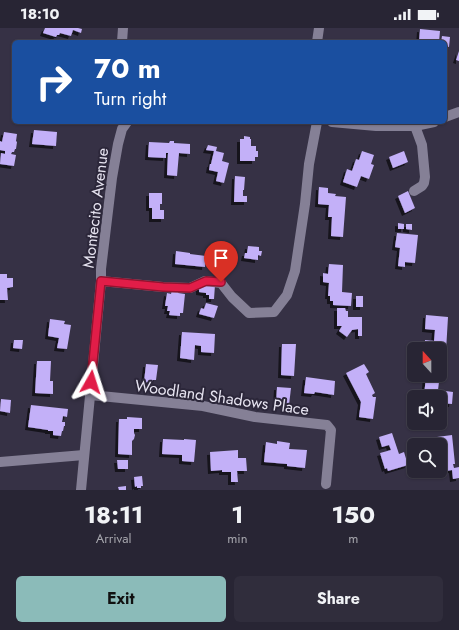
<!DOCTYPE html>
<html lang="en">
<head>
<meta charset="utf-8">
<style>
  :root { --surface:#282534; --page:#302d3c; --text:#f1f3f6; --muted:#a5a5ac; --line:#44424f; --accent:#8bbbb9 }
  body { margin:0; font-family:Jost,sans-serif; background:var(--page); color:var(--text); height:100vh; display:flex; flex-direction:column; font-size:15px; white-space:nowrap }
  * { box-sizing:border-box; margin:0 }
  p { font-size:13px; color:var(--muted) }
  .icon { flex:none; width:22px; height:22px; fill:none; stroke:currentColor; stroke-width:2; stroke-linecap:round; stroke-linejoin:round }
  .map { position:relative; height:462px; overflow:hidden }
  .details { display:flex; flex-direction:column; background:var(--surface); flex:1 }
  .details>* { flex:none }
  .banner { position:absolute; left:12px; top:12px; width:435px; height:84px; border-radius:6px; box-shadow:0 1px 3px #0004,0 0 0 1px var(--line); background:#1a4fa0; color:#fff; overflow:hidden }
  .needle { width:26px; rotate:339deg }
  .fabs { position:absolute; left:407px; top:314px; display:grid; gap:8px }
  .fabs a { display:grid; place-items:center; width:40px; height:40px; border-radius:6px; background:var(--surface); box-shadow:0 1px 3px #0004,0 0 0 1px var(--line); font-size:20px }
  .pin { position:absolute; display:grid; place-items:center; width:34px; height:34px; color:#fff; margin:-41px -17px; border-radius:50% 50% 50% 0; rotate:-45deg; box-shadow:0 0 4px #0007 }
  .pin .icon { rotate:45deg }
  .me { position:absolute; width:44px; margin:-22px; rotate:6deg; stroke-linejoin:round; filter:drop-shadow(0 0 3px #0008) }
  .turn { display:flex; align-items:center; gap:14px; height:84px; padding:0 16px; font-size:18px }
  .turn .icon { width:52px; height:52px; stroke-width:2.5 }
  .turn b { display:block; font-size:28px; line-height:34px }
  .eta { display:flex; justify-content:space-evenly; align-items:center; height:68px; text-align:center }
  .eta b { font-size:24px; font-weight:700; line-height:28px }
  .button { display:flex; gap:8px; margin-top:auto; padding:8px 16px }
  .button a { flex:1; height:46px; border-radius:6px; background:var(--accent); color:#111; font-size:16px; font-weight:700; line-height:46px; text-align:center }
  .button a+a { background:var(--page); color:var(--text) }
  .status { display:flex; justify-content:space-between; align-items:center; height:28px; padding:0 20px; background:var(--surface); direction:ltr }
  .status svg { height:11px; fill:currentColor }
  .map>svg:first-child { display:block }
  .building { fill:#c3b0f8; filter:url(#shadow) }
  .lines { fill:none; stroke-linecap:round; stroke-linejoin:round }
  .minor { stroke:#858096; stroke-width:10 }
  .route-casing { stroke:#92132f; stroke-width:10 }
  .route { stroke:#e11d48; stroke-width:7 }
  .labels { text-anchor:middle; stroke-width:4; stroke-linejoin:round; paint-order:stroke }
  .street-label { font-size:16px; fill:#e7e4f1; stroke:#2c273a }
</style>
</head>
<body>
<div class="status"><b>18:10</b><svg viewBox="0 0 49 12"><path d="M0 12V9h3v3zM5 12V6h3v6zM10 12V3h3v9zM15 12V0h3v12zM26 1h20v11H26zM47 4h2v5h-2z"/></svg></div>
<div class="map">
<svg width="459" height="462" viewBox="0 0 459 462">
  <defs>
    <filter id="shadow"><feDropShadow dx="-3" dy="3" stdDeviation="0" flood-color="#0009"/></filter>
  </defs>
  <rect width="100%" height="100%" fill="#363145"/>
  <g class="building">
    <polygon points="45,0 78,0 82,1 81,5 73,2 71,8 60,5 59,7 57,7 56,9 43,5"/>
    <polygon points="420,1 440,3 439,14 424,13 424,14 419,14"/>
    <polygon points="442,8 450,9 449,19 445,18 445,14 441,14"/>
    <polygon points="459,23 459,33 456,32"/>
    <polygon points="34,102 57,104 56,118 32,116"/>
    <polygon points="4,104 17,106 16,113 17,114 16,121 15,121 14,124 12,124 11,126 16,127 14,138 0,136 1,125 5,126 5,123 0,122 0,113 2,114"/>
    <polygon points="244,108 250,109 250,111 251,111 251,118 256,118 256,123 258,123 258,129 255,129 255,133 240,133 240,111 244,111"/>
    <polygon points="170,113 174,113 174,115 190,116 190,126 179,125 177,148 167,147 168,125 166,125 166,130 148,129 149,114 169,115"/>
    <polygon points="208,117 217,119 216,123 224,125 222,133 229,135 224,155 216,153 218,144 209,142 210,136 211,136 214,123 206,122"/>
    <polygon points="362,123 374,127 371,136 374,137 369,151 361,148 357,159 343,154 347,141 352,143 356,131 359,132"/>
    <polygon points="404,123 408,134 393,140 389,129"/>
    <polygon points="235,148 245,149 244,162 243,162 243,168 247,168 247,174 234,174"/>
    <polygon points="319,159 328,160 328,165 336,166 335,168 346,169 343,209 331,208 332,189 328,189 329,177 318,176"/>
    <polygon points="408,163 415,180 405,185 398,168"/>
    <polygon points="149,165 162,165 162,176 160,176 160,182 164,182 164,191 152,191 152,180 149,180"/>
    <polygon points="398,195 404,196 404,201 398,201"/>
    <polygon points="406,196 412,196 412,202 406,201"/>
    <polygon points="397,205 418,207 415,235 405,234 405,239 398,238 400,220 395,219"/>
    <polygon points="248,218 259,219 259,223 262,223 261,228 258,227 258,232 244,230 245,225 247,225"/>
    <polygon points="176,223 190,225 190,226 206,228 205,239 175,236"/>
    <polygon points="329,236 343,237 342,264 352,265 351,278 333,277 333,273 330,273 330,268 328,268 329,255 323,254 323,245 328,246"/>
    <polygon points="0,246 7,246 7,250 13,250 13,259 7,260 8,272 0,272"/>
    <polygon points="215,257 214,271 209,271 209,267 206,267 206,265 199,264 199,258"/>
    <polygon points="172,262 179,263 178,265 185,266 183,285 180,285 180,288 169,287 170,283 167,283 168,278 165,278 167,265 171,266"/>
    <rect x="356" y="268" width="7" height="11"/>
    <polygon points="206,275 218,278 214,290 199,286 201,280 204,281"/>
    <polygon points="337,280 345,280 346,283 348,283 348,289 362,289 362,308 358,308 358,301 352,302 347,309 339,303 342,298 337,298"/>
    <polygon points="426,287 448,289 446,323 440,323 440,321 425,321 425,312 434,313 435,302 425,301"/>
    <polygon points="50,291 65,293 64,296 71,297 67,321 57,320 59,310 48,308"/>
    <polygon points="182,304 215,306 214,325 201,324 201,318 195,317 194,332 180,330"/>
    <polygon points="14,312 23,312 22,321 13,320"/>
    <polygon points="282,316 296,316 294,348 281,347"/>
    <polygon points="37,333 51,333 50,353 53,353 53,366 35,365"/>
    <polygon points="146,336 158,337 156,352 153,352 152,355 144,354"/>
    <polygon points="364,336 369,344 366,346 375,365 372,367 373,369 376,369 373,391 359,389 361,374 346,345"/>
    <polygon points="440,336 442,337 441,340 445,340 444,350 441,350 440,354 439,354 438,362 453,364 452,376 441,375 441,367 439,367 439,369 424,369 426,347 440,347"/>
    <polygon points="306,349 335,353 334,367 315,364 314,366 304,365"/>
    <polygon points="277,359 291,360 289,377 276,376"/>
    <polygon points="1,371 11,372 10,385 0,383"/>
    <polygon points="31,377 68,381 67,389 63,388 62,394 65,394 65,398 64,398 63,403 62,403 61,408 53,407 53,403 48,403 48,402 28,399"/>
    <polygon points="127,389 142,390 142,401 134,401 134,405 135,407 134,411 132,413 132,427 118,426 119,391 127,391"/>
    <polygon points="392,405 399,426 404,424 408,437 388,443 387,440 385,441 380,425 391,422 389,417 382,419 379,409"/>
    <polygon points="452,407 455,436 453,436 454,440 459,439 459,450 453,451 452,442 440,444 440,417 438,417 437,409"/>
    <polygon points="163,411 184,412 184,411 196,412 194,434 182,433 182,427 162,426"/>
    <polygon points="277,413 290,415 289,421 307,422 305,440 287,438 287,436 264,434 266,414 277,416"/>
    <polygon points="238,422 238,430 246,430 247,443 237,443 238,454 231,454 231,444 222,444 222,442 211,443 210,424"/>
    <polygon points="117,432 128,432 128,441 118,441"/>
    <polygon points="142,448 143,458 141,458 141,460 137,460 137,458 135,459 134,449"/>
    <polygon points="126,458 126,462 119,462 118,459"/>
  </g>
  <g class="lines">
    <g class="minor">
      <polyline points="122,14 123,0"/>
      <polyline points="317,14 319,0"/>
      <polyline points="445,89 459,84"/>
      <polyline points="332,94 376,98 415,98 434,94"/>
      <polyline points="414,163 422,158 424,155 425,149 422,117 415,98"/>
      <polyline points="101,253 163,259 190,260 205,253 221,255 232,269 249,285 274,284 287,267 295,243 305,176 309,136 317,94"/>
      <polyline points="90,367 203,378 255,389 327,397 331,402 326,456"/>
      <polyline points="0,434 84,427"/>
      <polyline points="81,462 101,253 101,241 112,150 118,116 122,101 127,94"/>
    </g>
  </g>
  <g class="lines">
    <g class="route-casing">
      <polyline id="route" points="91,354 101,253 163,259 190,260 206,253 221,254"/>
    </g>
    <use href="#route" class="route"/>
  </g>
  <g class="labels">
    <g class="street-label">
      <text transform="translate(95 180) rotate(-83)" y="6">Montecito Avenue</text>
      <text transform="translate(222 369) rotate(8)" y="6">Woodland Shadows Place</text>
    </g>
  </g>
</svg>
<div class="fabs">
<a><svg class="needle" viewBox="-14 -14 28 28"><path d="M0-13l5 13h-10z" fill="#e53935"/><path d="M0 13l5-13h-10z" fill="#a5a5ac"/></svg></a>
<a><svg class="icon" aria-label="sound" viewBox="0 0 24 24"><path d="M4 9h4l5-4v14l-5-4H4zM17 9q2 3 0 6"/></svg></a>
<a><svg class="icon" aria-label="search" viewBox="0 0 24 24"><circle cx="10" cy="10" r="6"/><path d="M15 15l6 6"/></svg></a>
</div>
<div class="pin" style="left:221px;top:254px;background:#d93025"><svg class="icon" aria-label="arrive" viewBox="0 0 24 24"><path d="M6 21V4h12l-3 4 3 4H6"/></svg></div>
<svg class="me" style="left:91px;top:354px" viewBox="-20 -20 40 40"><path d="M0-17L14 15 0 8-14 15z" fill="#e11d48" stroke="#fff" stroke-width="4"/></svg>
<div class="banner">
<div class="turn"><svg class="icon" aria-label="right" viewBox="0 0 24 24"><path d="M7 20v-9h11M14 6l5 5-5 5"/></svg><div><b>70 m</b>Turn right</div></div>
</div>
</div>
<section class="details">
<div class="eta">
<div><b>18:11</b><p>Arrival</p></div>
<div><b>1</b><p>min</p></div>
<div><b>150</b><p>m</p></div>
</div>
<div class="button"><a>Exit</a><a>Share</a></div>
</section>
</body>
</html>
